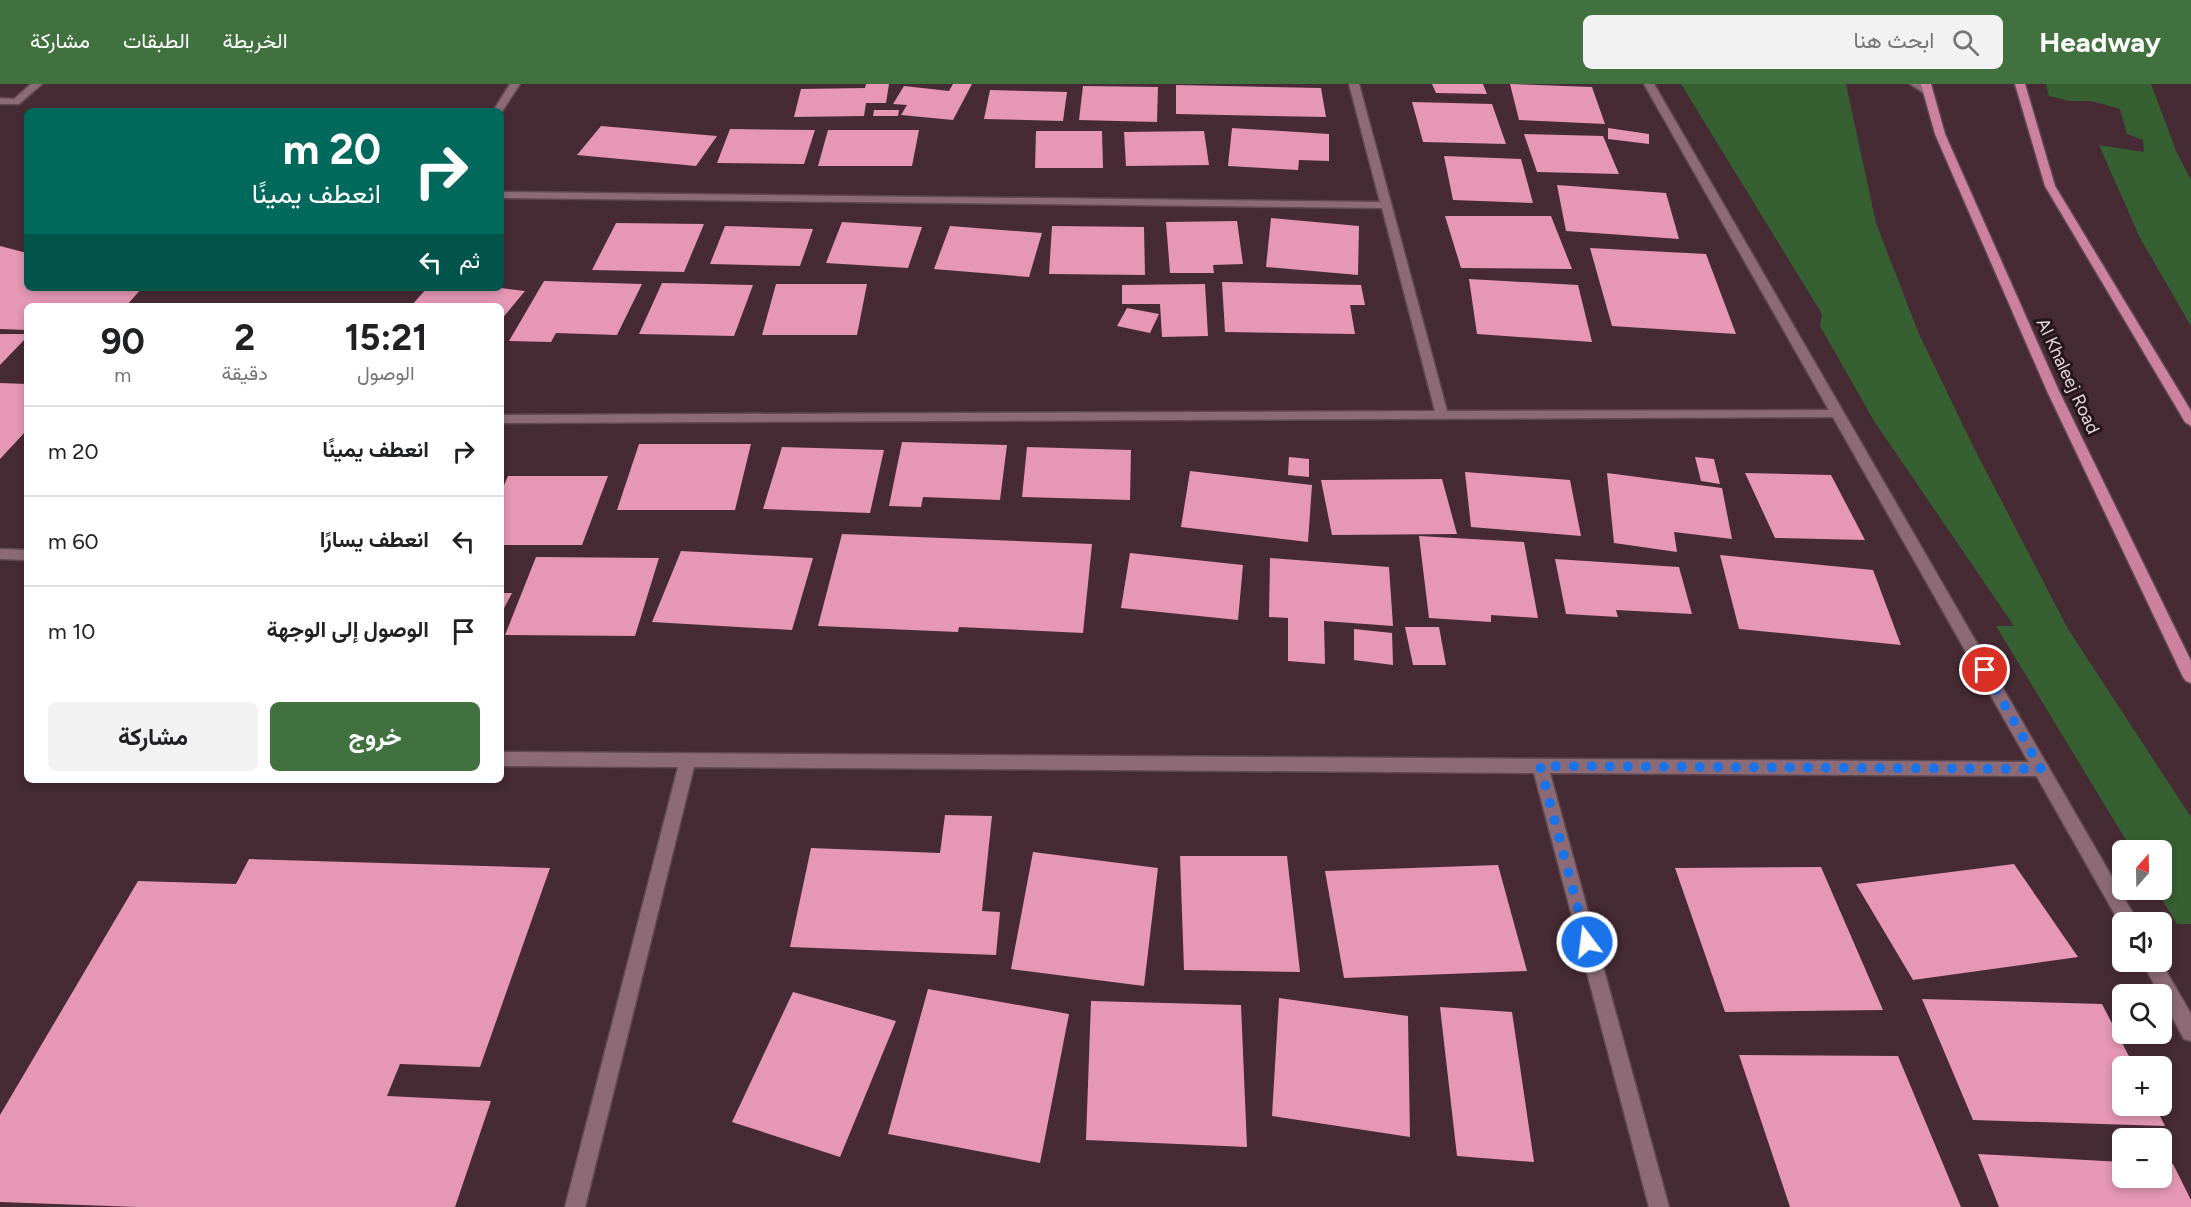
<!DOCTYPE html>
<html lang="ar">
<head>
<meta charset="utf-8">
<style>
  :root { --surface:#fff; --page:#f2f2f2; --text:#202124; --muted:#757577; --line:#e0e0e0; --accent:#427140 }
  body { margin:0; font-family:Figtree,Vazirmatn,sans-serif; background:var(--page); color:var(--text); direction:rtl; height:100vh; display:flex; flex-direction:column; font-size:22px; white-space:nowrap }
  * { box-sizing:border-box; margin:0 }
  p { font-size:20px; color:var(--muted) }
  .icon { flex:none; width:33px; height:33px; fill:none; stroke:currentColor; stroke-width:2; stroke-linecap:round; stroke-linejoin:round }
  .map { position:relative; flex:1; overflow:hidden; direction:ltr }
  .side { position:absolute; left:24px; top:219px; width:480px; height:480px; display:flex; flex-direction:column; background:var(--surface); border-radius:9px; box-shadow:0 3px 9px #0003; direction:rtl }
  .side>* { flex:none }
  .top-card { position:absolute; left:24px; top:24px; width:480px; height:183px; border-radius:9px; box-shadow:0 3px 9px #0003; direction:rtl; background:#00695c; color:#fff; overflow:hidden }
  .needle { width:39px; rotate:20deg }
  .fabs { position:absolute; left:2112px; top:756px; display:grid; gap:12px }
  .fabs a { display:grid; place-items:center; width:60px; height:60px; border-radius:9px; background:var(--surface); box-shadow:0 3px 9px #0003; font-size:30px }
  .pin { position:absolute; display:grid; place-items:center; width:51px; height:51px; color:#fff; margin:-26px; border:3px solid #fff; border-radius:50%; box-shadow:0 2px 6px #0007 }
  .me { position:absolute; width:66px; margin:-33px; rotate:345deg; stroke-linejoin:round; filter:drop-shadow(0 0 4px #0008) }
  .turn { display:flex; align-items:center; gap:21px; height:126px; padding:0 24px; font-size:27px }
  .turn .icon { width:78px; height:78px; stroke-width:2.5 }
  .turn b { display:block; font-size:42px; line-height:51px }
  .then { display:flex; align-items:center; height:57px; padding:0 24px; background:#0003; gap:12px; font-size:22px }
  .eta { display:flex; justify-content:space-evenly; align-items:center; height:102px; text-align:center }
  .eta b { font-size:36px; font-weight:700; line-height:42px }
  .button { display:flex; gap:12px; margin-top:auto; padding:12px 24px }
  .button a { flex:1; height:69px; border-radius:9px; background:var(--accent); color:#fff; font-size:24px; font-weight:700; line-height:69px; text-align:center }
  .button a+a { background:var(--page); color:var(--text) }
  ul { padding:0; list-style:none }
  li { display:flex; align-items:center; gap:18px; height:90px; padding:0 24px; border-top:2px solid var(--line) }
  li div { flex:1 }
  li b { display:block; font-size:22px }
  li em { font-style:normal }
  header { display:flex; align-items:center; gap:36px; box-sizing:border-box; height:84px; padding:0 30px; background:var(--accent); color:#fff }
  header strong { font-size:28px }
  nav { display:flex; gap:33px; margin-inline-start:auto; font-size:21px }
  .search { width:420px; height:54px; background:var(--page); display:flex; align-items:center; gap:15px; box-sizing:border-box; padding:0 21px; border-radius:9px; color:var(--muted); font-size:22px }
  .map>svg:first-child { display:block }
  .green { fill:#365f32 }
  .building { fill:#e597b4 }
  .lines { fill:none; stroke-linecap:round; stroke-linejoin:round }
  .street-casing { stroke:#604952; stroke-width:3 }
  .secondary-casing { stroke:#604952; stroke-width:3 }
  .primary-casing { stroke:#604952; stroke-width:3 }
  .street { fill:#8c6b76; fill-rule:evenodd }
  .secondary { fill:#8c6b76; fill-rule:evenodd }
  .primary { fill:#cc819e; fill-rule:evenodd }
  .route { stroke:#1a73e8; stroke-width:10; stroke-dasharray:0 18 }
  .labels { text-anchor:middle; stroke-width:6; stroke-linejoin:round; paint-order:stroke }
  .street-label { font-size:18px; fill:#ead7dd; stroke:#24171c }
</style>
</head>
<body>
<header>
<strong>Headway</strong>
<div class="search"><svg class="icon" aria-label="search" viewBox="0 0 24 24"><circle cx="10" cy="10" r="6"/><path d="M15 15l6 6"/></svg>ابحث هنا</div>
<nav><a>الخريطة</a><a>الطبقات</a><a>مشاركة</a></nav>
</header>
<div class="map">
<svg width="2191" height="1123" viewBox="0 0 2191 1123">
  <rect width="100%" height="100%" fill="#462a34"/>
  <g class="green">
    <polygon points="1681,0 1846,0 1876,139 1919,250 1974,364 2068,545 2191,733 2191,840 2177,840 2156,806 2162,806 2162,766 2132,766 1996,542 2014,542 1874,337 1820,242 1822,230"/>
    <polygon points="2046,0 2151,0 2177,69 2191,96 2191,242 2140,154 2099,61 2144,68 2143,56 2127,50 2120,25 2091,17 2069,17 2049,12"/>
  </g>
  <g class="building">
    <polygon points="866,0 889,0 886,19 866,19 864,32 794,33 801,5 865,4"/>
    <polygon points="953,0 972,0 953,36 901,31 907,21 893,20 904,2 949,7"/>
    <polygon points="1432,0 1483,0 1487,10 1436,9"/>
    <polygon points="1510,0 1592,3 1605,40 1519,36"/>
    <polygon points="1176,1 1321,4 1326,33 1176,30"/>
    <polygon points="1083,2 1158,3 1157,38 1079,36"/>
    <polygon points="990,6 1067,8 1063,37 984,35"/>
    <polygon points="1412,18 1492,20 1506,60 1423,58"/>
    <polygon points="874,26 899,26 898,32 873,32"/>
    <polygon points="601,42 717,52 696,82 577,71"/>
    <polygon points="1232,44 1329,50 1329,77 1299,76 1298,86 1228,82"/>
    <polygon points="1608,44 1649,50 1649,60 1608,55"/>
    <polygon points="730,45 815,46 804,80 717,79"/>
    <polygon points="828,46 919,46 912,82 818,82"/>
    <polygon points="1036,47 1102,47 1103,84 1035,84"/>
    <polygon points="1204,47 1209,81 1126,82 1124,48"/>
    <polygon points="1524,50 1603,52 1619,90 1537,88"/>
    <polygon points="1444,72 1521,75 1533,119 1453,116"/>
    <polygon points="1557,101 1666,109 1679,155 1566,147"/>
    <polygon points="1445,132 1551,132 1572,185 1461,184"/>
    <polygon points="1271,134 1359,142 1358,191 1266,183"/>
    <polygon points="1237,137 1243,180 1213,181 1214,189 1170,189 1166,138"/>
    <polygon points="842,138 922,143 908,184 826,179"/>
    <polygon points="616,139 704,140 684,188 592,186"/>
    <polygon points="725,142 813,145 800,182 710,180"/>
    <polygon points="950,142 1042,149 1029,193 934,185"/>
    <polygon points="1052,142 1144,143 1145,191 1049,190"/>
    <polygon points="0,162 27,169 27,204 142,204 126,222 27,222 27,246 0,245"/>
    <polygon points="1590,164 1706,170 1736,250 1612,242"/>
    <polygon points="1469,195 1578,201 1592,258 1477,250"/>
    <polygon points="544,197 642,200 617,251 556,249 551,258 509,257"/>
    <polygon points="1222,198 1361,201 1365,221 1350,221 1355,250 1225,248"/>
    <polygon points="662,199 753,201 734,252 639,250"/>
    <polygon points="776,200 867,200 857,251 762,251"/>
    <polygon points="1205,200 1208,252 1162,253 1160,220 1122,220 1122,201"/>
    <polygon points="427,204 501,204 525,207 501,236 501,222 411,222"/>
    <polygon points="1127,224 1159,230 1150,249 1117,242"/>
    <polygon points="0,250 27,250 27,253 0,281"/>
    <polygon points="0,299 27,300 27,346 0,375"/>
    <polygon points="902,358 1007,361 1000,416 923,413 921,423 889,422"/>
    <polygon points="639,360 751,360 735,426 617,426"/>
    <polygon points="782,363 884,366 870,429 763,425"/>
    <polygon points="1027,363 1131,366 1130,416 1022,413"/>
    <polygon points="1289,373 1309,375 1309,393 1288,391"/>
    <polygon points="1695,373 1714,375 1720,400 1701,397"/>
    <polygon points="1190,387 1312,401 1308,458 1181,443"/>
    <polygon points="1465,388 1570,396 1581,452 1471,443"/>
    <polygon points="1607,389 1722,404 1732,455 1674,448 1677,468 1614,459"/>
    <polygon points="1745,389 1831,391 1865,456 1775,454"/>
    <polygon points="508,392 608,392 582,461 501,461 501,408"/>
    <polygon points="1442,395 1457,450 1332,451 1321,396"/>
    <polygon points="842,450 1092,460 1083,549 959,543 958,548 818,542"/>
    <polygon points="1419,452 1524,458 1538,534 1491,531 1491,538 1429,534"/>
    <polygon points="681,467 813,474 792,546 652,538"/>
    <polygon points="1130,469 1243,481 1238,536 1121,524"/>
    <polygon points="1720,471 1873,486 1901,561 1739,545"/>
    <polygon points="536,473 659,474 635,552 505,551"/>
    <polygon points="1270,474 1389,483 1393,542 1324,537 1325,580 1288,577 1288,534 1269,533"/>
    <polygon points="1555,475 1679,483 1692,530 1616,526 1618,533 1566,530"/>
    <polygon points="501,509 512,509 501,530"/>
    <polygon points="1405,543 1439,543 1446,581 1413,581"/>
    <polygon points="1354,545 1392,549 1393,581 1354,576"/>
    <polygon points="945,731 992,732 982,827 1000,828 996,871 790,863 811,764 940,769"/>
    <polygon points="1033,768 1158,784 1144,902 1011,885"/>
    <polygon points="1180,772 1287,772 1300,888 1184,886"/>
    <polygon points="249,775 550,784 480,983 400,980 387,1012 491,1017 455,1123 137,1123 0,1118 0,1031 138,797 236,800"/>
    <polygon points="2014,780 2078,873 1913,896 1856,800"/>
    <polygon points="1498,781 1527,887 1344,894 1325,787"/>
    <polygon points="1821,783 1883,926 1725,928 1675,784"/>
    <polygon points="928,905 1069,930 1040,1079 888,1050"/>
    <polygon points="793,908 896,937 840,1073 732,1038"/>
    <polygon points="1279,914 1408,932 1410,1053 1272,1032"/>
    <polygon points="1922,915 2102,920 2134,982 2122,982 2122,1022 2155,1022 2165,1042 1973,1036"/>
    <polygon points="1091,917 1241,921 1247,1063 1086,1056"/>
    <polygon points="1440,923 1512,928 1534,1078 1457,1072"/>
    <polygon points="1739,971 1898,972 1961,1123 1790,1123"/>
    <polygon points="1978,1070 2122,1078 2122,1094 2162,1094 2162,1080 2173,1080 2191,1116 2191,1123 1999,1123"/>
  </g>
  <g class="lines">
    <g class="street-casing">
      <g id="street">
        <polygon points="31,0 42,0 19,20 0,20 0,14 14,15"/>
        <polygon points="510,0 520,0 501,29 501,27 493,27"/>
        <polygon points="1349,0 1359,0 1447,327 1838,326 1842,327 1844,330 1842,333 501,339 501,331 1435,327 1382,124 501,114 501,108 1380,118"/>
        <polygon points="0,465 27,466 27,476 0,475"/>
        <polygon points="501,668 2041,678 2047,680 2049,685 2047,690 2041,692 1550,689 1669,1123 1649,1123 1534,689 694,683 585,1123 565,1123 678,683 501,682"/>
      </g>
    </g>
    <g class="secondary-casing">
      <g id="secondary">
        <polygon points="1644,0 1654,0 2138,838 2122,838 2122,843"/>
        <polygon points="1910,0 1922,0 1933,8 1925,10"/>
        <polygon points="2142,878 2161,878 2191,930 2191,957 2184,955"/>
      </g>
    </g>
    <g class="primary-casing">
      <g id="primary">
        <polygon points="1921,0 1931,0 1945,50 2059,307 2191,577 2191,599 2186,597 2183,593 2047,307 1935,50"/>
        <polygon points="2015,0 2025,0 2055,102 2191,327 2191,342 2185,338 2045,102"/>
      </g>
    </g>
    <use href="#street" class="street"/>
    <use href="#secondary" class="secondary"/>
    <use href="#primary" class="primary"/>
  </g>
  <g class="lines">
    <polyline class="route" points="1587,858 1540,682 2041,685 1985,586"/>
  </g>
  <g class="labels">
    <g class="street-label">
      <text transform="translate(2068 292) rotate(65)" y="6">Al Khaleej Road</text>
    </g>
  </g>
</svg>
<div class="fabs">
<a><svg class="needle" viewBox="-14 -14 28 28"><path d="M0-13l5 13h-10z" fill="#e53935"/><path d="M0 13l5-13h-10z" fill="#757577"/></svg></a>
<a><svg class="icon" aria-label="sound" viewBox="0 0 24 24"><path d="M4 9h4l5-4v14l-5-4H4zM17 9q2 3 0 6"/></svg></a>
<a><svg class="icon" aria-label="search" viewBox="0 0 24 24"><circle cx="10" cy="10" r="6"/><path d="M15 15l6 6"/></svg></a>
<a>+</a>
<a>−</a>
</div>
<div class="pin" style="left:1985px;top:586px;background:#d93025"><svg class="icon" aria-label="arrive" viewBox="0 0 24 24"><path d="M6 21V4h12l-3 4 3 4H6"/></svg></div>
<svg class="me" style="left:1587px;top:858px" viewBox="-20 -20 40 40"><circle r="17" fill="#1a73e8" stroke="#fff" stroke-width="3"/><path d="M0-11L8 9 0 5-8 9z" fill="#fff"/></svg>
<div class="top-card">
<div class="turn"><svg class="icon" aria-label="right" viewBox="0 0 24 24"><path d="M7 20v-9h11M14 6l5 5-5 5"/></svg><div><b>20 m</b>انعطف يمينًا</div></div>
<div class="then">ثم<svg class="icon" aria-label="left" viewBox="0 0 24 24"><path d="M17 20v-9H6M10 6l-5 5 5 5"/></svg></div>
</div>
<section class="side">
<div class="eta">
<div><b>15:21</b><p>الوصول</p></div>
<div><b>2</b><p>دقيقة</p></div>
<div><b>90</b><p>m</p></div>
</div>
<ul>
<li><svg class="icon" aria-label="right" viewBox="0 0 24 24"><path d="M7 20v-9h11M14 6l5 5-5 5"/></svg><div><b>انعطف يمينًا</b></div><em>20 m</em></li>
<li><svg class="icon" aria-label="left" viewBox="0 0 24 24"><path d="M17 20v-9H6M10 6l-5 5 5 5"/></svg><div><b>انعطف يسارًا</b></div><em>60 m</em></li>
<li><svg class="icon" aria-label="arrive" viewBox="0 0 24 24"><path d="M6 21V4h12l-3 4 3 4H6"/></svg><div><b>الوصول إلى الوجهة</b></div><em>10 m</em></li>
</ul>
<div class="button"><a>خروج</a><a>مشاركة</a></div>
</section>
</div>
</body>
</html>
